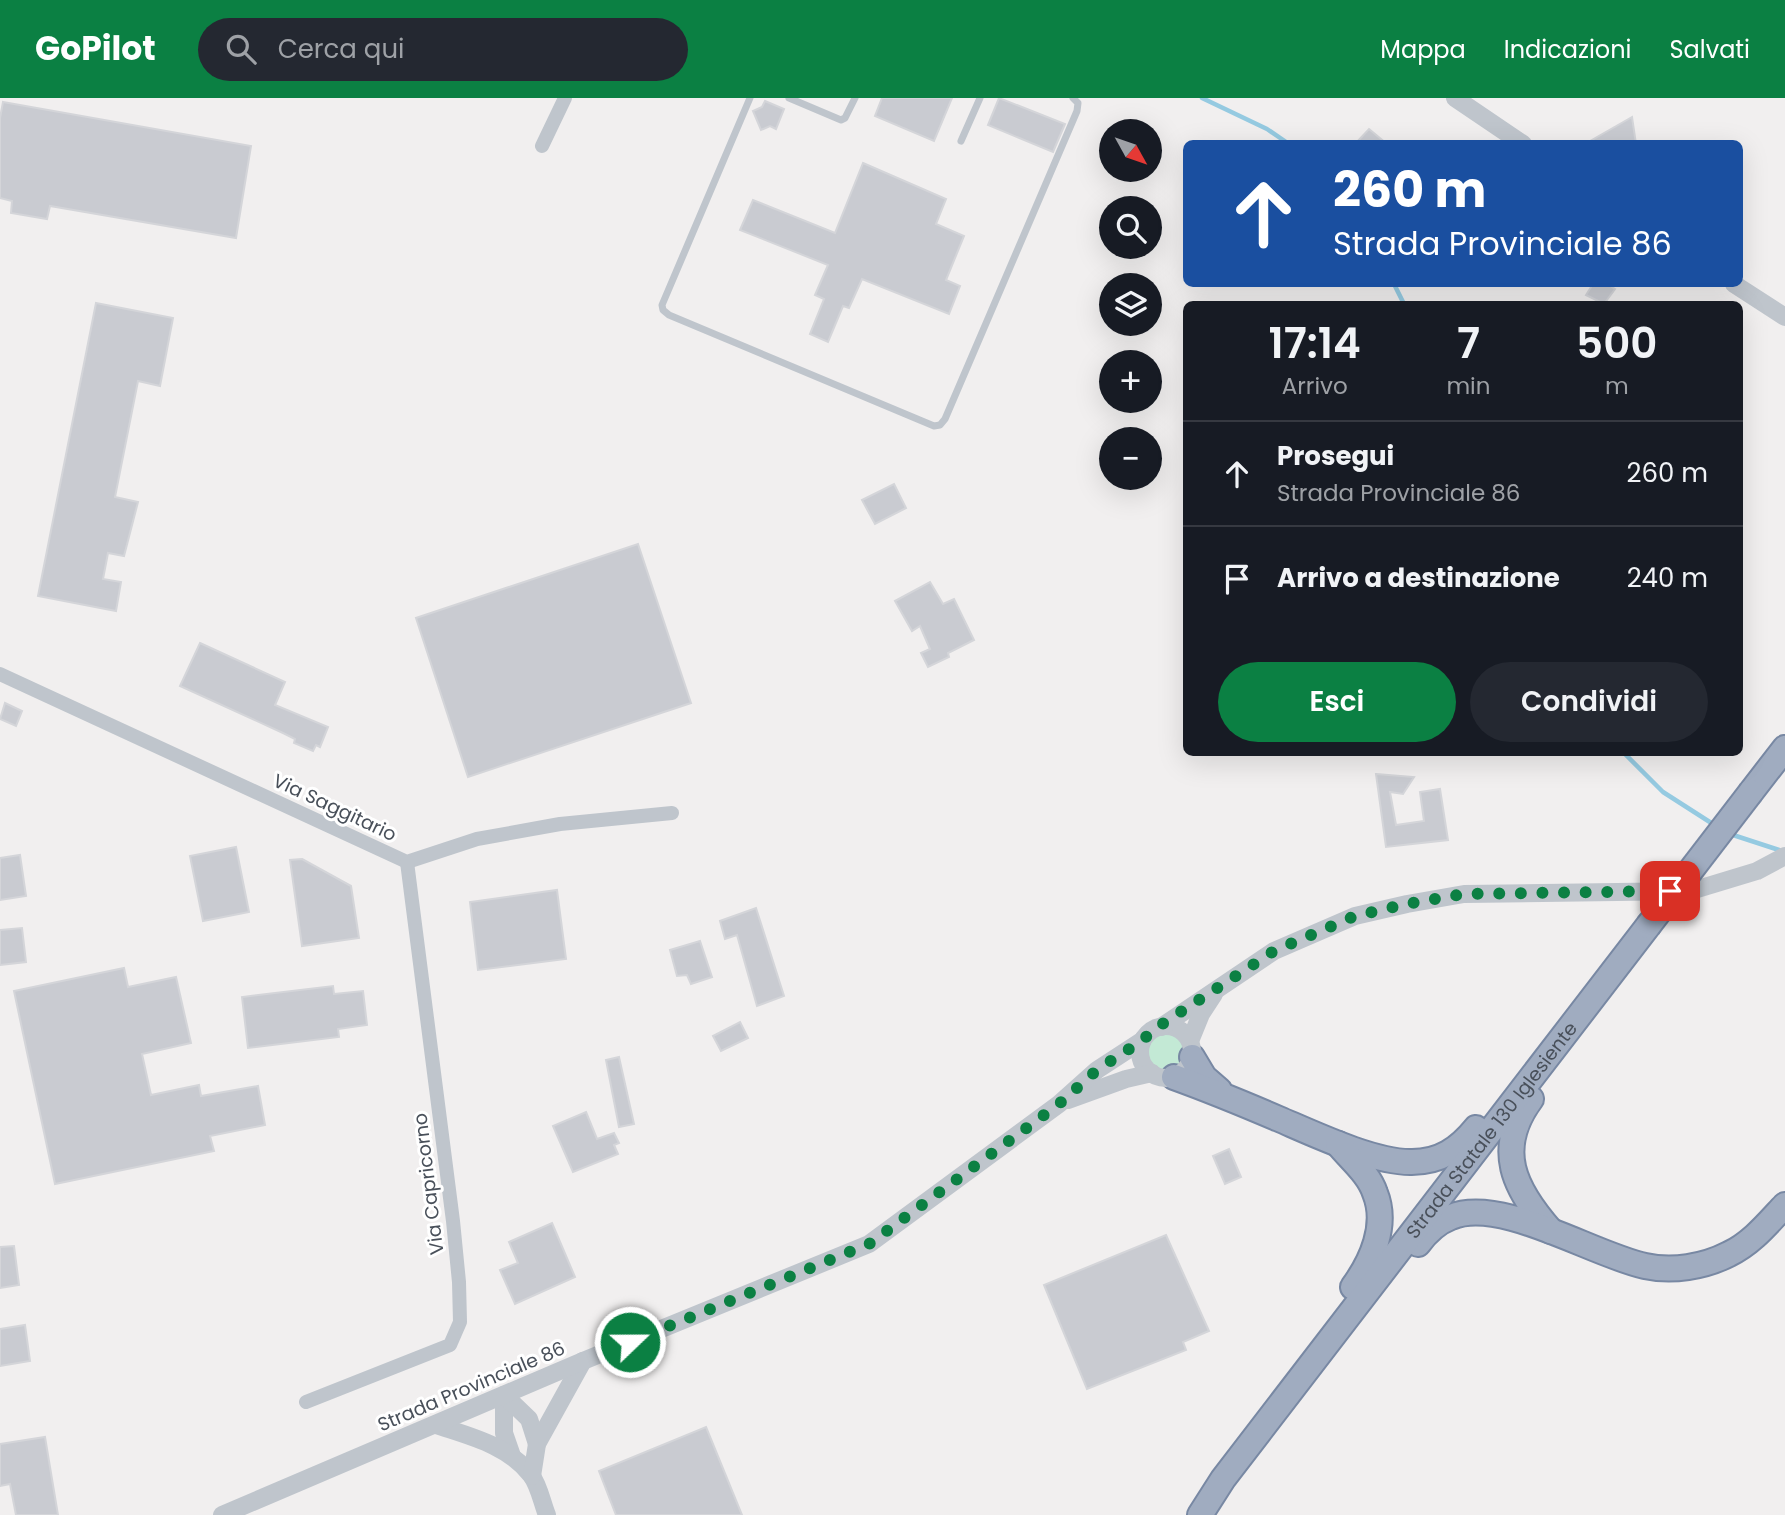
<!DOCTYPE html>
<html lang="it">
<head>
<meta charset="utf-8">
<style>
  :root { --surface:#171b24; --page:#242831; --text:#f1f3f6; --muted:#9ea1a6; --line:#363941; --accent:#0b8043 }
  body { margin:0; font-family:Poppins,sans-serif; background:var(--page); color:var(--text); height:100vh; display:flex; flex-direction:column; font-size:26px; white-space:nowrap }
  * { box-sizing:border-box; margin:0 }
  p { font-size:23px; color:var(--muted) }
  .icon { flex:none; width:38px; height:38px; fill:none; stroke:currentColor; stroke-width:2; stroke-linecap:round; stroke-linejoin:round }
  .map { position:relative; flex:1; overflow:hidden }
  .drawer { position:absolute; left:1183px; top:203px; width:560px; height:455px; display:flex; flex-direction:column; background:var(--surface); border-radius:10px; box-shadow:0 7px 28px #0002 }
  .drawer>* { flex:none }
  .banner { position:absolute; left:1183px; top:42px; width:560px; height:147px; border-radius:10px; box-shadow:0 7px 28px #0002; background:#1a4fa0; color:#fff; overflow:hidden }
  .needle { width:46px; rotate:130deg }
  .buttons { position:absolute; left:1099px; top:21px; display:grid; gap:14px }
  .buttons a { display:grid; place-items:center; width:63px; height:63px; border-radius:50%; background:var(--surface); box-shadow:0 7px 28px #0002; font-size:35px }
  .pin { position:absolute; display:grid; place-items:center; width:60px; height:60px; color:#fff; margin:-30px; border-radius:14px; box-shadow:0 4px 10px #0006 }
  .me { position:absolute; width:77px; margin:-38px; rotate:68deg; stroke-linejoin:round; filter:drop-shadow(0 0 5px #0008) }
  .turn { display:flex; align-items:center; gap:24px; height:147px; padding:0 35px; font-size:32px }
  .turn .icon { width:91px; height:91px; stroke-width:2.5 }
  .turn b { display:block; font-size:49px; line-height:60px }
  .eta { display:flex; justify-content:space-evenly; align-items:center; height:119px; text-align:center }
  .eta b { font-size:42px; font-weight:600; line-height:49px }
  .cta { display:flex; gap:14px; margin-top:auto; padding:14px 35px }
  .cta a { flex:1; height:80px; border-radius:42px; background:var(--accent); color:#fff; font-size:28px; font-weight:600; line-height:80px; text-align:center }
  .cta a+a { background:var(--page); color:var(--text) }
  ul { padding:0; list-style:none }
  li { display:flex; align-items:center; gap:21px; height:105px; padding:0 35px; border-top:2px solid var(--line) }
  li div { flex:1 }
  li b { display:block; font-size:26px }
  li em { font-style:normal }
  header { display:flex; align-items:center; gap:42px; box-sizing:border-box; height:98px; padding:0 35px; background:var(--accent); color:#fff }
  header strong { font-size:33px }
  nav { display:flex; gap:38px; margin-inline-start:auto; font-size:24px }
  .search { width:490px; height:63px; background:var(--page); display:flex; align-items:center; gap:18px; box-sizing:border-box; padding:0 24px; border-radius:38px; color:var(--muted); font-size:26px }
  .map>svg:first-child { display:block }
  .green { fill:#c3e9d5 }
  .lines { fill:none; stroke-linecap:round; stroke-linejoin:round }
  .stream { stroke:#95cae1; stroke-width:4.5 }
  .building { fill:#c9cbd1; stroke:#d4d5d9; stroke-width:2 }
  .trunk-casing { stroke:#7888a3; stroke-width:28 }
  .service { stroke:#bfc5cc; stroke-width:7 }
  .minor { stroke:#bfc5cc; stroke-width:14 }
  .tertiary { stroke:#bfc5cc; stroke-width:18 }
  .trunk { stroke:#a0acc0; stroke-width:24 }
  .trunk-bridge-casing { stroke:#7888a3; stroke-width:28; stroke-linecap:butt }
  .trunk-bridge { stroke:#a0acc0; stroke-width:24 }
  .route { stroke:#0b8043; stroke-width:12; stroke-dasharray:0 21.6 }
  .labels { text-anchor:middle; stroke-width:6; stroke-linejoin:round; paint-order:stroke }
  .street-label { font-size:19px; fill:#49505a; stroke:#fff }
</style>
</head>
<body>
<header>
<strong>GoPilot</strong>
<div class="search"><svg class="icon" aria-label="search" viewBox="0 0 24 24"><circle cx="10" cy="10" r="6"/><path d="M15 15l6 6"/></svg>Cerca qui</div>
<nav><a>Mappa</a><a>Indicazioni</a><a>Salvati</a></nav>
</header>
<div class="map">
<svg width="1785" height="1417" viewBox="0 0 1785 1417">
  <rect width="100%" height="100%" fill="#f1efef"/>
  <circle class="green" cx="1166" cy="954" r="20"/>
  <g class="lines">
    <g class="stream">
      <polyline points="1202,0 1267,31 1289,46"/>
      <polyline points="1394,186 1404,206"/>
      <polyline points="1623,654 1663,694 1716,728"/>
      <polyline points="1730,736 1779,752"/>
    </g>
  </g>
  <g class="building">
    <polygon points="882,0 952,0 934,43 875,18"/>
    <polygon points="999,0 1065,26 1053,54 988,27"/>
    <polygon points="765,3 784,11 776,31 770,28 761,32 753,13 762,9"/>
    <polygon points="3,4 251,48 236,140 50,108 47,121 11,115 12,103 0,100 0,20"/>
    <polygon points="1632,19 1636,46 1585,46"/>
    <polygon points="1369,31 1387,46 1355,46"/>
    <polygon points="863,65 946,101 936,126 964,138 946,182 960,188 949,216 862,181 849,210 843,208 828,244 810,236 824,201 815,197 828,167 740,132 753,102 835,135"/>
    <polygon points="1593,186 1607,186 1615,191 1604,206 1586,197"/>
    <polygon points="96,205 173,220 160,288 138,283 115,399 138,404 124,458 108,455 103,481 121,484 116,513 38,498"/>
    <polygon points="894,386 906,410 875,426 862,402"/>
    <polygon points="638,446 691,605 468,679 416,520"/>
    <polygon points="930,484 943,506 954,501 974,542 948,555 949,559 928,569 921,555 930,551 920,528 912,533 895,503"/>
    <polygon points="200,545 285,584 275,607 328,629 320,649 316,647 313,653 294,645 295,641 283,635 180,588"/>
    <polygon points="5,605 22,613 16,628 0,621"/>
    <polygon points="1376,676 1414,679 1403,696 1390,694 1396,727 1424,723 1420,694 1440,691 1448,742 1386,749"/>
    <polygon points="236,749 249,814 203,823 190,758"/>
    <polygon points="20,757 26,798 0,802 0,760"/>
    <polygon points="302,761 351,788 359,840 302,848 290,762"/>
    <polygon points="557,792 566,861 478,872 470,804"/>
    <polygon points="756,810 784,898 757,908 737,837 725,841 720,823"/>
    <polygon points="22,830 26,864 0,867 0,832"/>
    <polygon points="700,843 712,879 691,886 687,877 677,878 670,852"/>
    <polygon points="124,870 128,889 176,879 191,945 142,956 151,997 199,987 201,998 258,988 265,1027 210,1038 214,1053 55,1086 14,893"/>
    <polygon points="333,888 334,896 363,893 367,927 338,931 339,939 248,950 242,899"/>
    <polygon points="740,924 748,940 721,953 713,938"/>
    <polygon points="619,959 634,1026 619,1029 606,962"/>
    <polygon points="586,1014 597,1041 614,1035 619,1045 614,1047 618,1056 573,1074 553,1028"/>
    <polygon points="1229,1051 1241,1079 1225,1086 1213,1058"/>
    <polygon points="552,1125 575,1179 515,1206 500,1172 518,1165 509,1144"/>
    <polygon points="1166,1137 1209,1233 1183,1244 1186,1252 1087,1291 1044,1187"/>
    <polygon points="14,1148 19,1187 0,1190 0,1149"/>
    <polygon points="25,1227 30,1263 0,1268 0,1231"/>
    <polygon points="706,1329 742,1417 616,1417 599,1373"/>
    <polygon points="45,1339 58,1417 16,1417 10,1386 0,1388 0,1346"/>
  </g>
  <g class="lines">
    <g class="trunk-casing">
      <g id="trunk">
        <polyline points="1751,694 1785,650"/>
        <polyline points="1192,959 1204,979 1219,992"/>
        <path d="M1174,979C1210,992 1244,1006 1279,1021C1314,1036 1375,1065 1412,1064C1440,1064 1459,1051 1476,1030"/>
        <path d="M1531,1001C1494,1051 1514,1091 1551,1133"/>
        <path d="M1338,1046C1350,1061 1369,1076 1375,1095C1388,1127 1372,1163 1353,1189"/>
        <path d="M1418,1146C1426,1135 1438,1124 1451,1119C1501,1098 1593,1157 1645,1168C1672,1174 1704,1169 1729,1156C1752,1145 1768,1125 1785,1107"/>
        <path id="s1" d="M1200,1417L1223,1381L1648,828"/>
      </g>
    </g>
    <g class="service">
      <polyline points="750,0 662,207 663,212 669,217 934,328 940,327 945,321 1077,13 1078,5 1073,0"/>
      <polyline points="789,0 841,22 845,20 855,0"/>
      <polyline points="961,43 980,0"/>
    </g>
    <g class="minor">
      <polyline points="542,48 565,0"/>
      <polyline points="0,576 407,764 477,741 560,726 672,715"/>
      <polyline points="306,1304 450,1247 460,1224 459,1184 453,1123 407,764"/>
    </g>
    <g class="tertiary">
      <polyline points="1455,0 1523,46"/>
      <polyline points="1734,186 1785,219"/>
      <circle cx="1166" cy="954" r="26"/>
      <polyline points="1161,929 1274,853 1355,818 1407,806 1464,796 1691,793 1757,773 1785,758"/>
      <polyline points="1190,943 1201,916 1214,896"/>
      <polyline points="1068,1002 1126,981 1152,975"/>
      <polyline points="504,1297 504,1335 512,1358"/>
      <polyline points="504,1297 529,1321 537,1346"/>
      <path d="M436,1327C469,1338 508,1347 531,1377C539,1387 542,1405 547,1417"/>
      <polyline points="532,1378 537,1346 583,1263"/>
      <polyline points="222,1417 583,1263 869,1146 1059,1006 1097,972 1143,942"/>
    </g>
    <use href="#trunk" class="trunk"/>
    <g class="trunk-bridge-casing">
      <polyline id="trunk-bridge" points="1648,828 1751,694"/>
    </g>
    <use href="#trunk-bridge" class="trunk-bridge"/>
  </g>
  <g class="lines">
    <polyline class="route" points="630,1244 869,1146 1059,1006 1097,972 1143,942 1153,932 1274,853 1355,818 1407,806 1464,796 1670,793"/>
  </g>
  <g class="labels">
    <g class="street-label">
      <text transform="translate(335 709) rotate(25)" y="7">Via Saggitario</text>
      <text dy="7" stroke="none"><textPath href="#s1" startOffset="483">Strada Statale 130 Iglesiente</textPath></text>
      <text transform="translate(428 1086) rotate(-97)" y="7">Via Capricorno</text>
      <text transform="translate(471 1288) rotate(-23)" y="7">Strada Provinciale 86</text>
    </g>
  </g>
</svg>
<div class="buttons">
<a><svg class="needle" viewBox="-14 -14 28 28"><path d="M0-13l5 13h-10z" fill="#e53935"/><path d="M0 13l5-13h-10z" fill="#9ea1a6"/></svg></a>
<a><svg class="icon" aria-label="search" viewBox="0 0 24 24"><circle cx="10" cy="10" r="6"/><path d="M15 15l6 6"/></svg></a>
<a><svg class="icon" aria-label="layers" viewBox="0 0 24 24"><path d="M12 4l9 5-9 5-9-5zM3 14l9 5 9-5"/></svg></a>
<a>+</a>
<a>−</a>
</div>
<div class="pin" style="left:1670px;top:793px;background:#d93025"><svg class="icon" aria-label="arrive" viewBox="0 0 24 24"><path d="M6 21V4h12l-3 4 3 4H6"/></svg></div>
<svg class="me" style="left:630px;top:1244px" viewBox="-20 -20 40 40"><circle r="17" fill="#0b8043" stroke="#fff" stroke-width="3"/><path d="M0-11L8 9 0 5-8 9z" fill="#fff"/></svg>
<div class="banner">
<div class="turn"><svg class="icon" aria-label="ahead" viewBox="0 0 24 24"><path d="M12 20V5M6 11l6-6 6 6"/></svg><div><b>260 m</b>Strada Provinciale 86</div></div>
</div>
<section class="drawer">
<div class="eta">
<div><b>17:14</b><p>Arrivo</p></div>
<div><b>7</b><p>min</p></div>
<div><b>500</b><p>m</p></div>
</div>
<ul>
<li><svg class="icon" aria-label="ahead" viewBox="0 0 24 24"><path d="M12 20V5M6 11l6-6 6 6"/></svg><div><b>Prosegui</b><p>Strada Provinciale 86</p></div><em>260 m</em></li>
<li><svg class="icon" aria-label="arrive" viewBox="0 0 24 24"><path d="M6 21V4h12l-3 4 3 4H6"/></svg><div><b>Arrivo a destinazione</b></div><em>240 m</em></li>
</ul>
<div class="cta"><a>Esci</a><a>Condividi</a></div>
</section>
</div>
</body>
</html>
